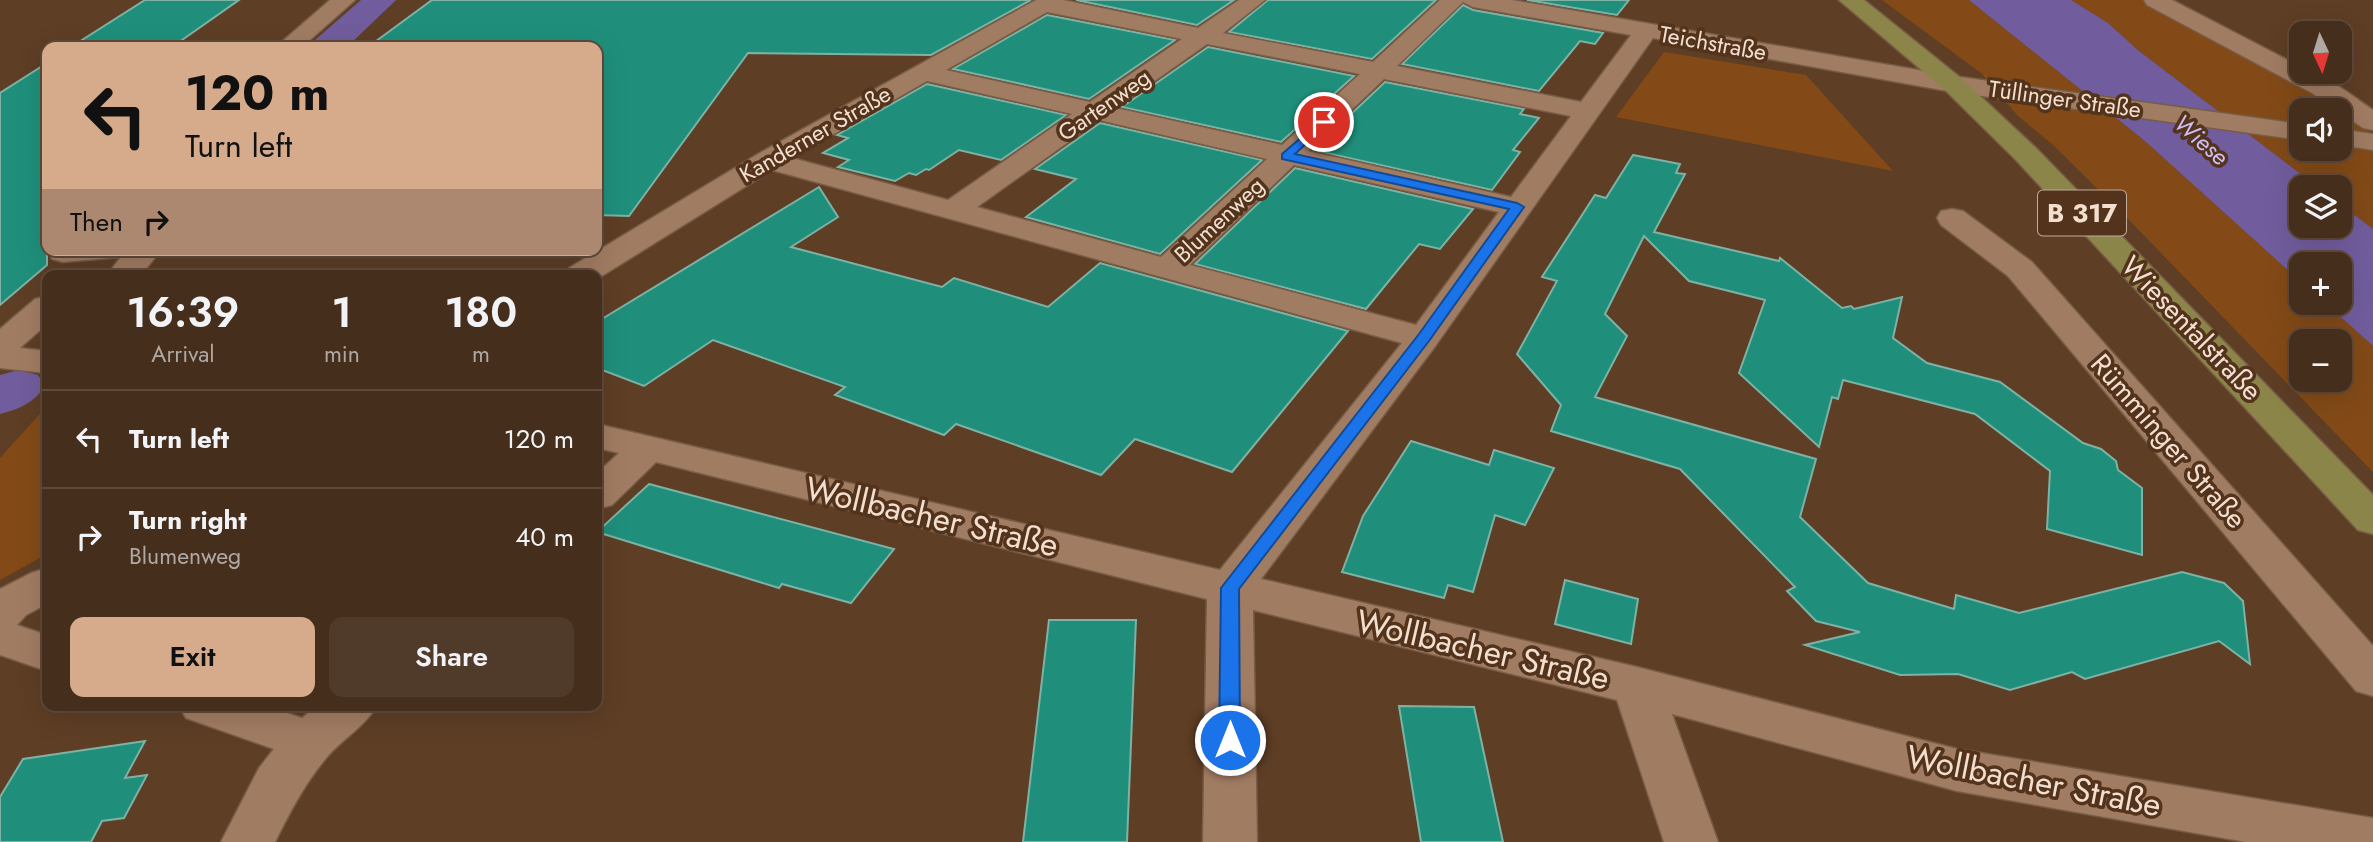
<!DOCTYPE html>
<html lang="en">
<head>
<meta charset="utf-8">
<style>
  :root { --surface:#462e1c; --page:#503a29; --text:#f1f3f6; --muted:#b0a8a3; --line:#5e4a3b; --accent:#d6ab8b }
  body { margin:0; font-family:Jost,sans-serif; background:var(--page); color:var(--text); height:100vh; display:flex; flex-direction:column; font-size:26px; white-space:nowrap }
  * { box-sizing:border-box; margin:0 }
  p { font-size:23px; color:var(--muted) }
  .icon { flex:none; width:38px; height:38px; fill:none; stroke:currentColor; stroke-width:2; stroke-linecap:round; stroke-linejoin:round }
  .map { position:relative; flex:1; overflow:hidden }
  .drawer { position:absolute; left:42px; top:270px; width:560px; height:441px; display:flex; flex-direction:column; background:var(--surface); border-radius:14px; box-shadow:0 7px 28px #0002,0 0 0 2px var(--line) }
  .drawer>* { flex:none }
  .hud { position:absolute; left:42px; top:42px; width:560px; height:214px; border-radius:14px; box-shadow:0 7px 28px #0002,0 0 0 2px var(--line); background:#d6ab8b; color:#111; overflow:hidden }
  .needle { width:46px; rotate:176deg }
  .tools { position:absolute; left:2289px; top:21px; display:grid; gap:14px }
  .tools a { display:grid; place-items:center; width:63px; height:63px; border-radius:14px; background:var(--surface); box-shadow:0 7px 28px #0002,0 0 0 2px var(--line); font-size:35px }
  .pin { position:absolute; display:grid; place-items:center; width:60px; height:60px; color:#fff; margin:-30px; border:4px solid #fff; border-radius:50%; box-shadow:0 2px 7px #0007 }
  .me { position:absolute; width:77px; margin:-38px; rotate:0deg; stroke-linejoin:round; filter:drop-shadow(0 0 5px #0008) }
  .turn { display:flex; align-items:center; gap:24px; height:147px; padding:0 28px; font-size:32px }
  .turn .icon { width:91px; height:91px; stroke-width:2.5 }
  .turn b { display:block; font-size:49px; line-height:60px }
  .then { display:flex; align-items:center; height:66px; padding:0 28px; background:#0003; gap:14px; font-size:26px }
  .eta { display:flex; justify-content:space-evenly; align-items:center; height:119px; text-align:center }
  .eta b { font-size:42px; font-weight:600; line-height:49px }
  .primary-button { display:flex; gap:14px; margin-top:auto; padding:14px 28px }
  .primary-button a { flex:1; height:80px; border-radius:14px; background:var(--accent); color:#111; font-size:28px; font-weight:600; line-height:80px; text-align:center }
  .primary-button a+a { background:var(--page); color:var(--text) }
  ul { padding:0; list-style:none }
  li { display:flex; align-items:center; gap:21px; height:98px; padding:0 28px; border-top:2px solid var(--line) }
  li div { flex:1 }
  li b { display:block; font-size:26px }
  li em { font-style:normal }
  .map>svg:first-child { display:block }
  .green { fill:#834a17; fill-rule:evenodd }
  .water { fill:#715d9d }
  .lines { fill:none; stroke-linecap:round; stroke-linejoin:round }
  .canal { fill:#715d9d; fill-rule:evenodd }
  .building { fill:#1f8f7b; stroke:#7db2a5; stroke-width:2 }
  .minor-casing { stroke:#775c46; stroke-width:3 }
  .major-casing { stroke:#775c46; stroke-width:3 }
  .minor { fill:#a07c62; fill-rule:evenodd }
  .major { fill:#8c8549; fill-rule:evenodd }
  .route { fill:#1a73e8; stroke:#114b97; stroke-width:2 }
  .labels { text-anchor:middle; stroke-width:7; stroke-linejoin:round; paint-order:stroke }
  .far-street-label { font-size:23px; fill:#f3dfd0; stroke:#53331b }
  .far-water-label { font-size:24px; font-style:italic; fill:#cdbdf5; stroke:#53331b }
  .shield { fill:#53331b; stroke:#c3ab9a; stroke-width:2 }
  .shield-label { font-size:26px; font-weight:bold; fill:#f3dfd0 }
  .street-label { font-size:28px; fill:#f3dfd0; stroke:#53331b }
  .near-street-label { font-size:33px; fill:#f3dfd0; stroke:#53331b }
</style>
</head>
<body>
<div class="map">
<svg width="2373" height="842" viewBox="0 0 2373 842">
  <rect width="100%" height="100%" fill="#5e3e25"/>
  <g class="green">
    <path d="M1882,0H1969L2146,142L2301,282V303H2325L2373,346V472L2130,221L2052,144L2018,116L1981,73ZM2301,341H2340V380H2301Z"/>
    <polygon points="2071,0 2162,0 2336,110 2301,110 2301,149 2340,149 2340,113 2373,134 2373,229 2340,204 2340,187 2318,187 2139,51 2108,23"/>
    <polygon points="1664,52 1806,75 1893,171 1616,117"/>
    <polygon points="47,406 47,554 0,580 0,458"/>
  </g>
  <polygon class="water" points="1969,0 2071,0 2108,23 2139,51 2318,187 2301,187 2301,226 2340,226 2340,204 2373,229 2373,346 2325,303 2340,303 2340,264 2301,264 2301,282 2146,142"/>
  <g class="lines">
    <g class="canal">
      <polygon points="361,0 396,0 347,47 310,47 315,40"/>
      <path d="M19,370L38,375L45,386C34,403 19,409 0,414V375Z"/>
    </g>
  </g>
  <g class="building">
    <polygon points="145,0 239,0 172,47 71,47"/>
    <polygon points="432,0 1031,0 931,55 748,53 629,216 597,215 597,47 368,47"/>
    <polygon points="1076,0 1234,0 1197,25"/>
    <polygon points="1268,0 1436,0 1372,59 1229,32"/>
    <polygon points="1527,0 1629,0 1617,15"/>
    <polygon points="1463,5 1473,10 1603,33 1595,44 1580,41 1539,91 1402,64"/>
    <polygon points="1047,15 1175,40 1089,99 953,69"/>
    <polygon points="1208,47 1354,76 1281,142 1122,107"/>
    <polygon points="47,63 47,265 0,305 0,93"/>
    <polygon points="1385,82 1524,109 1520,114 1539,118 1513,150 1520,152 1492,190 1313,150"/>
    <polygon points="927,84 1066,115 1001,160 959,150 929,170 926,169 916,175 909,173 895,181 838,167 849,160 823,153 848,138 837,135"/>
    <polygon points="1100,123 1262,160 1160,254 1026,217 1076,179 1035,169"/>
    <polygon points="1633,155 1680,164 1676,173 1685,174 1654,232 1779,261 1780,258 1842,308 1851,306 1854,309 1902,297 1893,338 1927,363 2000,382 2083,443 2101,449 2116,461 2118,470 2142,488 2142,555 2047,529 2050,471 1975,414 1843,380 1838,399 1832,397 1819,447 1739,373 1765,300 1689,281 1644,236 1605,314 1627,336 1595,397 1816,459 1800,517 1868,583 1954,609 1956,595 2019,613 2182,572 2224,583 2243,601 2250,664 2219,641 2085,679 2072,672 2010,690 1958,674 1900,675 1805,645 1860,632 1816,621 1787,591 1795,587 1680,469 1551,431 1561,405 1517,354 1557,281 1542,277 1595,195 1606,198"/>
    <polygon points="1295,168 1473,209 1440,249 1419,244 1366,309 1195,264"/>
    <polygon points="819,187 838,217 791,247 942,287 954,278 1048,307 1100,263 1348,331 1232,472 1135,439 1101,475 956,424 944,435 835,395 845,387 713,340 644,386 597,368 597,322"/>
    <polygon points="1411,441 1489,465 1494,450 1554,468 1525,525 1495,515 1473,592 1448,585 1444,598 1342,572 1363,516"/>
    <polygon points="649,484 894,549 851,603 782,584 779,588 597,532"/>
    <polygon points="1565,580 1638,599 1631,644 1555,624"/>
    <polygon points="1049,620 1136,620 1127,842 1023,842"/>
    <polygon points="1399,706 1474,707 1503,842 1421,842"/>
    <polygon points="145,741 125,778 147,775 124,818 102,821 91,842 0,842 0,797 23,759"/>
  </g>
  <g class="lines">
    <g class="minor-casing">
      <g id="minor">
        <polygon points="330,0 355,0 302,47 276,47"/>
        <path d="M1036,0H1063L1198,28L1239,0H1265L1223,33L1373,62L1440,0H1512L1953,76L2301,124V140L1953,92L1653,38L1436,345L1261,579L1637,667L1957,749L2373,818V842H2246L1957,791L1672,714L1718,842H1664L1617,700L1253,610L1257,842H1203L1207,599L656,462L612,505L597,509V473L619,453L597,448V424L1220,570L1402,343L772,170L597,279V275H565L569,268L758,154ZM1463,2L1473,7L1631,35L1581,102L1397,66ZM1047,12L1182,39L1090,102L946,70ZM1207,44L1360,74L1282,145L1116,108ZM1384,79L1571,116L1511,197L1308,151ZM927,81L1072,114L948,200L792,158ZM1099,120L1267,159L1161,257L977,207ZM1294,165L1499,212L1416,325L1190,265Z"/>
        <path d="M2144,0H2172L2301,67V72C2325,72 2353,97 2373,110V130L2363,128L2312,93L2147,5Z"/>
        <polygon points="2340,129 2373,134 2373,150 2340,145"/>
        <polygon points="1952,209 1963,211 2032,262 2373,646 2373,696 2356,691 2008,276 1941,225 1937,218 1941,211"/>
        <polygon points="48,250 127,250 125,253 127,250 161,250 141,275 107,275 121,257 63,262 52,259"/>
        <polygon points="47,296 47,324 20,348 47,351 47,373 0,368 0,329 35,299"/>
        <polygon points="47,568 47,604 26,615 17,625 47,635 47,671 0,655 0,589 31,573"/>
        <path d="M178,705H262L302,718L318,705H377C365,727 343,738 327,757C305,783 290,812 275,842H221L259,768L274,749L186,718Z"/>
      </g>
    </g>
    <g class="major-casing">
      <polygon id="major" points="1839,0 1864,0 1962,79 2036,148 2373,495 2373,534 2358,530 2016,160 1944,89"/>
    </g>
    <use href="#minor" class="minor"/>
    <use href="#major" class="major"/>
  </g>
  <polygon class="route" points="1324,118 1327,119 1327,124 1295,154 1517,203 1524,207 1429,341 1239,589 1240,740 1237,746 1230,749 1222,746 1219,740 1221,588 1419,334 1509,209 1282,159 1282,154"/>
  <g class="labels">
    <g class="far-street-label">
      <text transform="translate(1713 43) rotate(10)" y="8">Teichstraße</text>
      <text transform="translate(2065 99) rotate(8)" y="8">Tüllinger Straße</text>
      <text transform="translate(1104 105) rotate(-35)" y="8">Gartenweg</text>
      <text transform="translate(815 134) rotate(-30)" y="8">Kanderner Straße</text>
      <text transform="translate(1219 220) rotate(-43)" y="8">Blumenweg</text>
    </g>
    <g class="far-water-label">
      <text transform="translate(2201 140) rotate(41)" y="8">Wiese</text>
    </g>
    <rect class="shield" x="2038" y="190.5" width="88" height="45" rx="5"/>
    <g class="shield-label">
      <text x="2082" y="222">B 317</text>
    </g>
    <g class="street-label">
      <text transform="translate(2192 328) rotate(46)" y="10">Wiesentalstraße</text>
      <text transform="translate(2169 441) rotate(49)" y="10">Rümminger Straße</text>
    </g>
    <g class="near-street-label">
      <text transform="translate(932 516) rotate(13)" y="12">Wollbacher Straße</text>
      <text transform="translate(1483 649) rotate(13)" y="12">Wollbacher Straße</text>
      <text transform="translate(2034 780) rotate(11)" y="12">Wollbacher Straße</text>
    </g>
  </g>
</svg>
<div class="tools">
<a><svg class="needle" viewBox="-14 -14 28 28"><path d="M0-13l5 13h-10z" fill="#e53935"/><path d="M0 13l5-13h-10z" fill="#b0a8a3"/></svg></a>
<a><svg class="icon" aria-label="sound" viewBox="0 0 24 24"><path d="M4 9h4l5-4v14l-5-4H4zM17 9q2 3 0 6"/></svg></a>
<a><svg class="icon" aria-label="layers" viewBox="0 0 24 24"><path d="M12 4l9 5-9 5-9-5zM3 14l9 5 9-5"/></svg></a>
<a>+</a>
<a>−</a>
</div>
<div class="pin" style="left:1324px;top:122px;background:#d93025"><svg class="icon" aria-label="arrive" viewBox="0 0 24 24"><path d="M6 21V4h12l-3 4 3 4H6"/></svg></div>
<svg class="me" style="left:1230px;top:740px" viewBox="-20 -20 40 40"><circle r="17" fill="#1a73e8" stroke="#fff" stroke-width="3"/><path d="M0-11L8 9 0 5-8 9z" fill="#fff"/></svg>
<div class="hud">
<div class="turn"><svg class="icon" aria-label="left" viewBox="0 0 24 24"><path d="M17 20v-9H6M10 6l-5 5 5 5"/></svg><div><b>120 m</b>Turn left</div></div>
<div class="then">Then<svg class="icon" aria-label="right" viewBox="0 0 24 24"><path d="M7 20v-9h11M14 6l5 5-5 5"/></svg></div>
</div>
<section class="drawer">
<div class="eta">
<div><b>16:39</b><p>Arrival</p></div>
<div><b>1</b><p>min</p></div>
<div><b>180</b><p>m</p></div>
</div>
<ul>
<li><svg class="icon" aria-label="left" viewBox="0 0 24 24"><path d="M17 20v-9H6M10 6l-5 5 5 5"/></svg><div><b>Turn left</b></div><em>120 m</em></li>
<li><svg class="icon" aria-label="right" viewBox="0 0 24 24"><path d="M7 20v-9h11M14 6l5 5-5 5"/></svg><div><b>Turn right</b><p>Blumenweg</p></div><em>40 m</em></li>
</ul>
<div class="primary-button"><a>Exit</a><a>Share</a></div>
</section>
</div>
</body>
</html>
